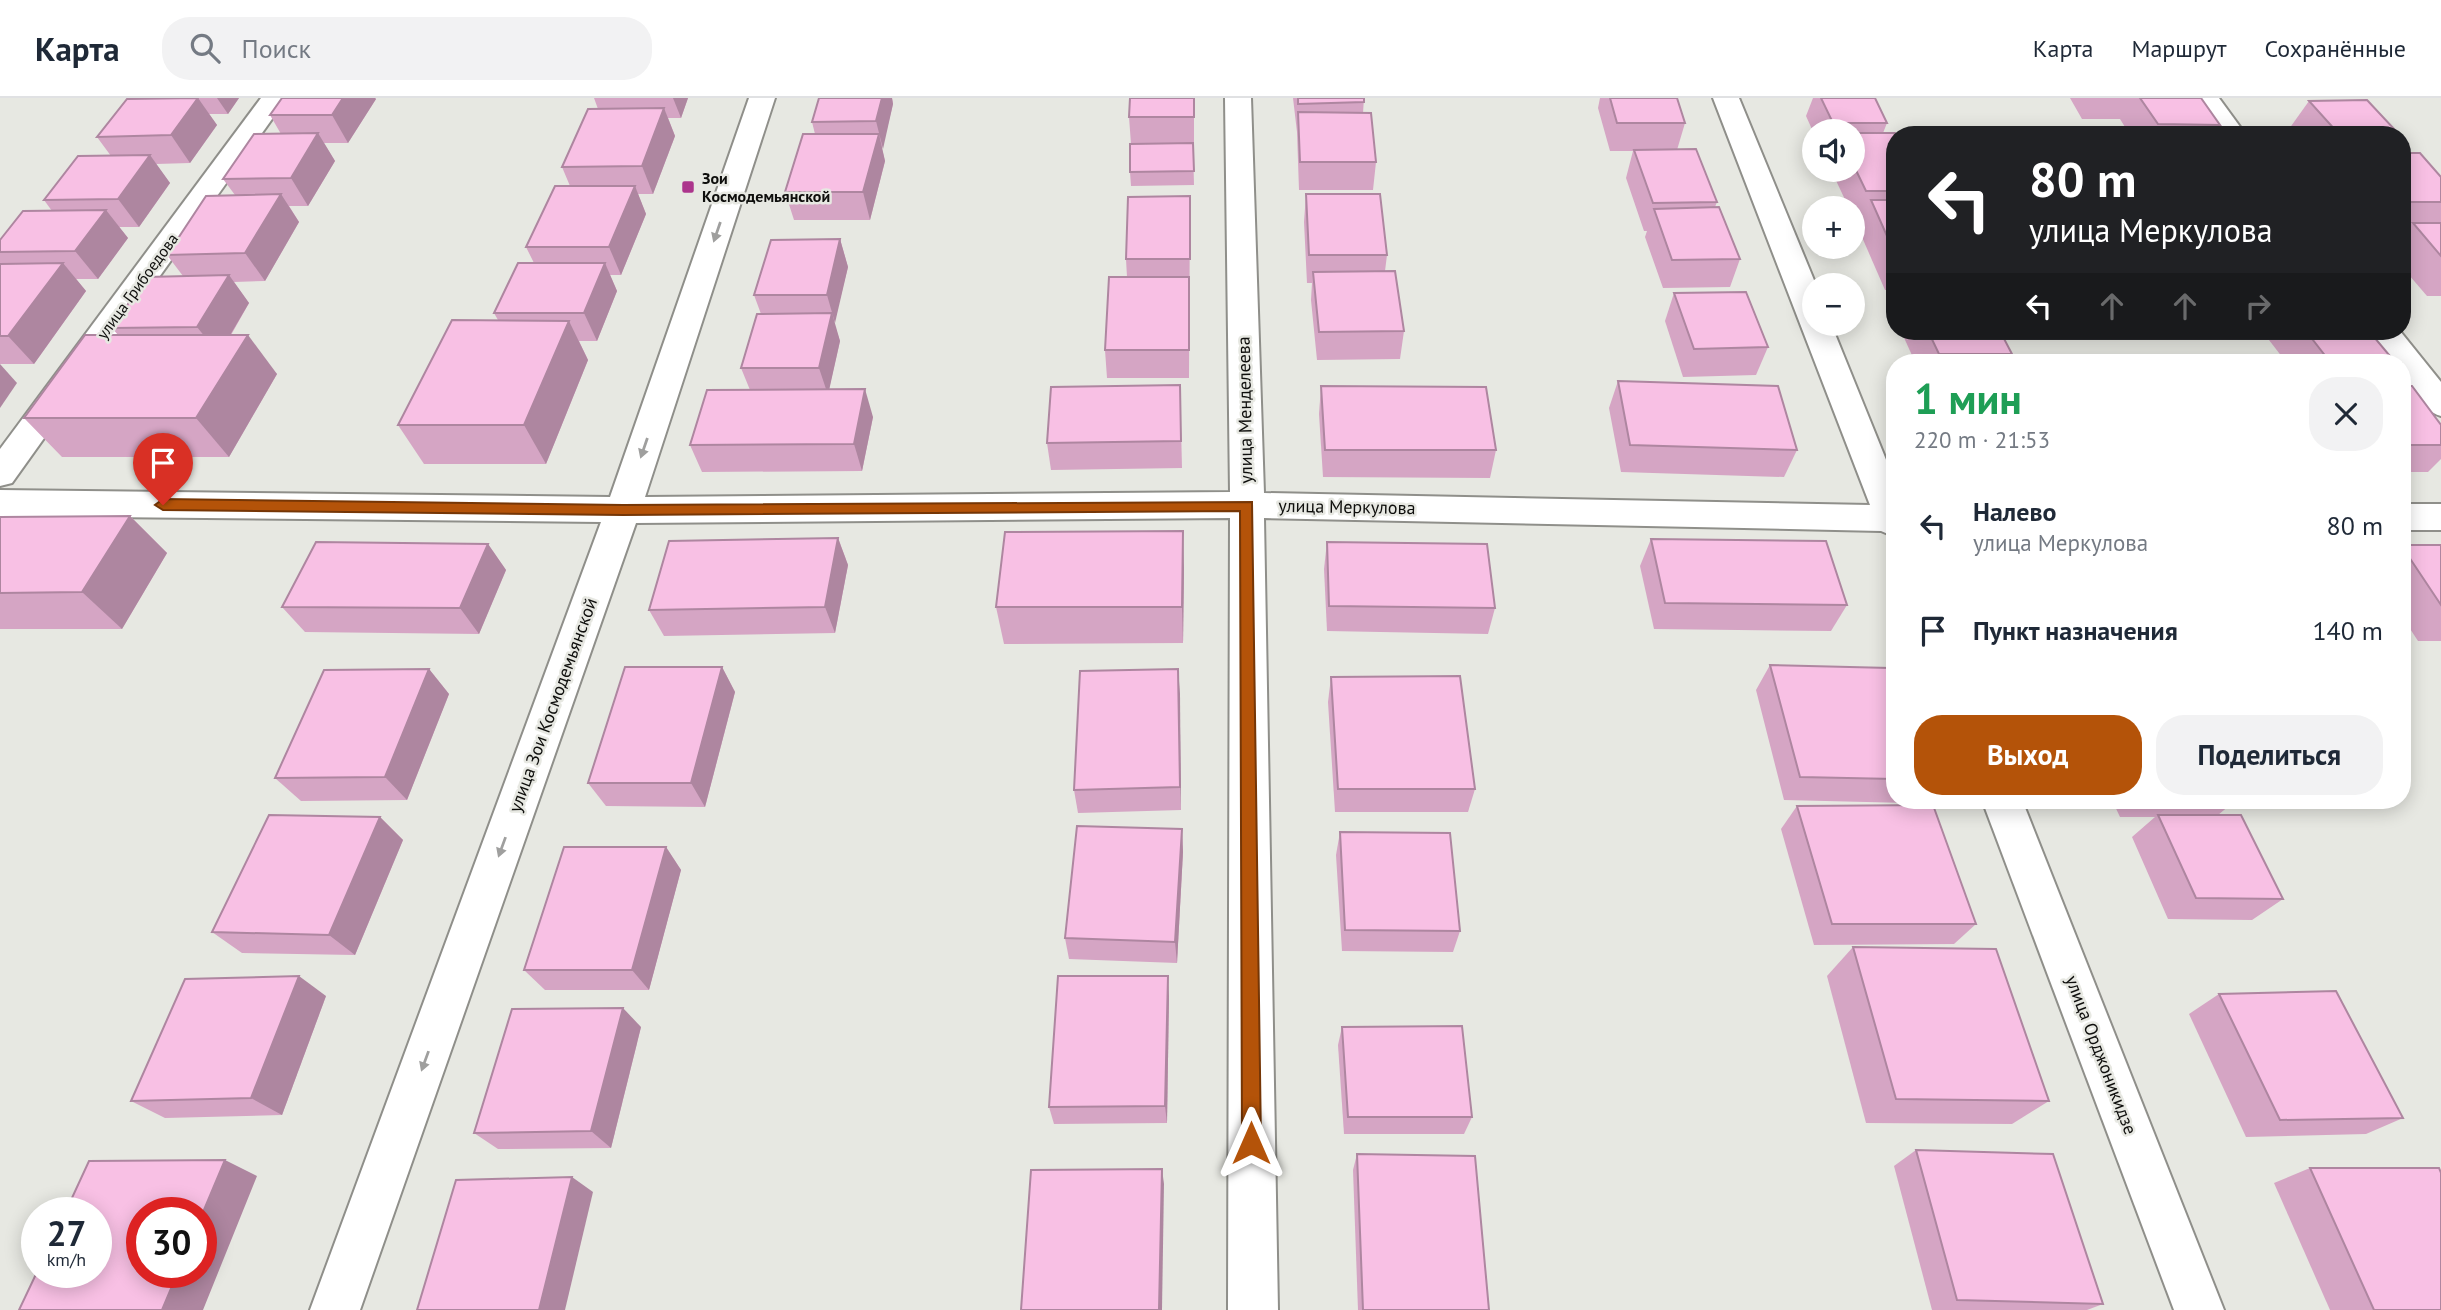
<!DOCTYPE html>
<html lang="ru">
<head>
<meta charset="utf-8">
<style>
  :root { --surface:#fff; --page:#f2f2f3; --text:#1f2937; --muted:#747a83; --line:#e0e1e3; --accent:#b45309 }
  body { margin:0; font-family:"PT Sans",sans-serif; background:var(--page); color:var(--text); height:100vh; display:flex; flex-direction:column; font-size:26px; white-space:nowrap }
  * { box-sizing:border-box; margin:0 }
  p { font-size:23px; color:var(--muted) }
  .icon { flex:none; width:38px; height:38px; fill:none; stroke:currentColor; stroke-width:2; stroke-linecap:round; stroke-linejoin:round }
  .map { position:relative; flex:1; overflow:hidden }
  .details { position:absolute; left:1886px; top:256px; width:525px; height:455px; display:flex; flex-direction:column; background:var(--surface); border-radius:28px; box-shadow:0 4px 18px #0003 }
  .details>* { flex:none }
  .banner { position:absolute; left:1886px; top:28px; width:525px; height:214px; border-radius:28px; box-shadow:0 4px 18px #0003; background:#202124; color:#fff; overflow:hidden }
  .fabs { position:absolute; left:1802px; top:21px; display:grid; gap:14px }
  .fabs a { display:grid; place-items:center; width:63px; height:63px; border-radius:50%; background:var(--surface); box-shadow:0 4px 18px #0003; font-size:35px }
  .speed { position:absolute; left:21px; top:1099px; display:flex; gap:14px; font-size:35px; font-weight:700; text-align:center }
  .speed>* { display:grid; place-content:center; width:91px; height:91px; border-radius:50%; background:var(--surface); box-shadow:0 4px 18px #0003; line-height:1 }
  .speed small { font-size:18px; font-weight:400 }
  .speed .limit { border:10px solid #d22; background:#fff; color:#111 }
  .pin { position:absolute; display:grid; place-items:center; width:60px; height:60px; color:#fff; margin:-72px -30px; border-radius:50% 50% 50% 0; rotate:-45deg; box-shadow:0 0 7px #0007 }
  .pin .icon { rotate:45deg }
  .me { position:absolute; width:77px; margin:-38px; rotate:0deg; stroke-linejoin:round; filter:drop-shadow(0 0 5px #0008) }
  .turn { display:flex; align-items:center; gap:24px; height:147px; padding:0 28px; font-size:32px }
  .turn .icon { width:91px; height:91px; stroke-width:2.5 }
  .turn b { display:block; font-size:49px; line-height:60px }
  .lanes { display:flex; align-items:center; height:66px; padding:0 28px; background:#0003; justify-content:center; gap:35px; direction:ltr }
  .lanes .off { opacity:.35 }
  .round { display:grid; place-items:center; flex:none; width:74px; height:74px; border-radius:28px; background:var(--page) }
  .head { display:flex; align-items:center; justify-content:space-between; height:119px; padding:0 28px }
  h1 { font-size:42px; font-weight:700; line-height:52px; color:#1e9e55 }
  .primary-button { display:flex; gap:14px; margin-top:auto; padding:14px 28px }
  .primary-button a { flex:1; height:80px; border-radius:28px; background:var(--accent); color:#fff; font-size:28px; font-weight:700; line-height:80px; text-align:center }
  .primary-button a+a { background:var(--page); color:var(--text) }
  ul { padding:0; list-style:none }
  li { display:flex; align-items:center; gap:21px; height:105px; padding:0 28px }
  li div { flex:1 }
  li b { display:block; font-size:26px }
  li em { font-style:normal }
  header { display:flex; align-items:center; gap:42px; box-sizing:border-box; height:98px; padding:0 35px; background:var(--surface); border-bottom:2px solid var(--line) }
  header strong { font-size:33px }
  nav { display:flex; gap:38px; margin-inline-start:auto; font-size:24px }
  .search { width:490px; height:63px; background:var(--page); display:flex; align-items:center; gap:18px; box-sizing:border-box; padding:0 24px; border-radius:28px; color:var(--muted); font-size:26px }
  .map>svg:first-child { display:block }
  .lines { fill:none; stroke-linecap:round; stroke-linejoin:round }
  .minor-casing { stroke:#8f8f8a; stroke-width:4 }
  .minor { fill:#fff; fill-rule:evenodd }
  .wall { fill:#d5a5c4 }
  .shaded-wall { fill:#ae86a0 }
  .building { fill:#f8c0e4; stroke:#ae86a0; stroke-width:2 }
  .oneway { fill:#9f9f9e }
  .route { fill:#b45309; stroke:#753606; stroke-width:2 }
  .poi-dot { fill:#ac358c; stroke:#e7e8e2; stroke-width:2.5 }
  .labels { text-anchor:middle; stroke-width:5; stroke-linejoin:round; paint-order:stroke }
  .far-poi-label { font-size:16px; font-weight:bold; fill:#0e0e0c; stroke:#e7e8e2; text-anchor:start }
  .far-street-label { font-size:16px; fill:#0e0e0c; stroke:#e7e8e2 }
  .street-label { font-size:18px; fill:#0e0e0c; stroke:#e7e8e2 }
</style>
</head>
<body>
<header>
<strong>Карта</strong>
<div class="search"><svg class="icon" aria-label="search" viewBox="0 0 24 24"><circle cx="10" cy="10" r="6"/><path d="M15 15l6 6"/></svg>Поиск</div>
<nav><a>Карта</a><a>Маршрут</a><a>Сохранённые</a></nav>
</header>
<div class="map">
<svg width="2441" height="1212" viewBox="0 0 2441 1212">
  <rect width="100%" height="100%" fill="#e7e8e2"/>
  <g class="lines">
    <g class="minor-casing">
      <g id="minor">
        <polygon points="261,0 287,0 12,385 0,388 0,351"/>
        <polygon points="749,0 775,0 645,399 1230,394 1225,0 1251,0 1264,395 1870,407 1713,0 1739,0 1816,187 1815,226 1831,226 1895,384 1895,439 1881,433 1264,420 1278,1212 1228,1212 1230,420 636,425 360,1212 310,1212 601,424 0,418 0,392 610,399"/>
        <polygon points="2192,0 2219,0 2246,37 2219,37"/>
        <path d="M2369,233H2400L2441,284V318C2420,312 2403,285 2403,264H2391Z"/>
        <rect x="2403" y="406" width="38" height="26"/>
        <polygon points="1982,702 2022,702 2224,1212 2174,1212"/>
      </g>
    </g>
    <use href="#minor" class="minor"/>
  </g>
  <g class="wall">
    <polygon points="142,0 239,0 228,16 209,16 217,27 190,65 156,66 170,85 139,129 119,129 128,140 98,181 76,181 86,193 34,266 0,266 0,166 1,166 0,165 0,142 52,113 44,102 111,58 97,39"/>
    <polygon points="282,0 375,0 376,1 348,45 324,45 335,63 308,108 289,108 299,124 265,183 234,184 249,205 231,237 277,276 229,359 62,359 24,320 118,237 112,230 183,178 167,157 235,97 223,81 281,36 270,17"/>
    <polygon points="594,0 688,0 681,20 668,20 675,38 653,96 638,96 646,116 621,177 610,177 617,193 597,243 579,243 588,262 546,366 424,366 398,327 498,222 494,215 534,165 526,149 570,88 562,69 598,11"/>
    <polygon points="819,0 892,0 893,6 882,51 885,63 870,122 794,122 785,94 815,36 812,24"/>
    <polygon points="1194,0 1194,47 1193,47 1194,87 1131,88 1130,74 1131,46 1129,19"/>
    <polygon points="1293,0 1364,0 1363,15 1376,64 1373,92 1299,92 1297,34"/>
    <polygon points="1600,0 1677,0 1685,25 1677,52 1717,104 1715,109 1740,161 1730,189 1663,190 1645,139 1647,133 1644,133 1626,80 1633,53 1610,53 1598,10"/>
    <polygon points="1813,0 1875,0 1887,25 1883,35 1895,37 1895,192 1885,192 1858,130 1862,121 1853,121 1853,110 1849,110 1831,72 1853,72 1853,33 1815,33 1815,38 1806,18"/>
    <polygon points="2070,0 2201,0 2220,27 2213,37 2130,37 2120,21 2082,21"/>
    <polygon points="2309,3 2396,33 2393,37 2295,37 2289,31"/>
    <polygon points="2403,55 2441,79 2441,198 2427,198 2403,170 2403,137 2408,132 2403,132"/>
    <polygon points="1306,96 1387,157 1385,173 1404,233 1400,261 1317,262 1311,202 1312,185 1307,185 1304,124"/>
    <polygon points="1190,98 1189,280 1107,280 1105,252 1127,179 1126,161"/>
    <polygon points="840,141 848,169 834,225 840,243 829,291 873,319 862,373 702,374 690,347 750,292 741,270 761,216 754,197"/>
    <polygon points="1674,195 1768,249 1756,277 1683,279 1665,223"/>
    <polygon points="1901,233 2000,233 2012,256 2007,264 1915,264"/>
    <polygon points="2262,233 2369,233 2390,258 2385,264 2286,264"/>
    <polygon points="1618,283 1797,352 1784,379 1621,374 1609,310"/>
    <polygon points="1180,287 1182,370 1051,372 1047,345"/>
    <polygon points="1321,288 1496,352 1490,380 1323,379 1319,316"/>
    <polygon points="2403,288 2441,327 2441,361 2428,374 2403,374"/>
    <polygon points="130,418 167,455 122,531 0,531 0,419"/>
    <polygon points="838,440 848,467 835,535 664,538 649,512"/>
    <polygon points="1651,441 1847,507 1831,533 1654,531 1640,468"/>
    <polygon points="1327,444 1495,510 1488,536 1327,533 1324,471"/>
    <polygon points="488,446 506,472 479,536 305,534 282,509"/>
    <polygon points="2403,447 2441,447 2441,543 2418,543 2403,520"/>
    <polygon points="1184,470 1183,545 1004,546 996,509"/>
    <polygon points="1770,567 1895,587 1895,702 1911,702 1908,705 1784,702 1756,592"/>
    <polygon points="722,569 735,594 705,709 606,708 588,685"/>
    <polygon points="429,571 449,596 407,702 301,703 275,680"/>
    <polygon points="1178,571 1181,712 1078,715 1074,692"/>
    <polygon points="1331,579 1475,691 1468,714 1335,714 1328,604"/>
    <polygon points="2112,702 2236,702 2218,717 2283,801 2252,822 2168,821 2132,739 2155,719 2120,719"/>
    <polygon points="1797,708 1976,826 1954,846 1814,847 1781,731"/>
    <polygon points="380,719 403,742 355,857 242,855 212,834"/>
    <polygon points="1182,731 1183,754 1177,865 1069,861 1065,840"/>
    <polygon points="1340,734 1460,833 1453,854 1342,853 1336,757"/>
    <polygon points="666,749 681,772 649,892 545,892 524,872"/>
    <polygon points="1853,849 2049,1003 2012,1026 1866,1025 1827,878"/>
    <polygon points="2219,896 2403,1020 2366,1036 2246,1039 2189,916"/>
    <polygon points="326,898 282,1017 165,1020 131,1003"/>
    <polygon points="1169,898 1167,1025 1054,1026 1049,1009"/>
    <polygon points="641,929 611,1050 498,1051 474,1035"/>
    <polygon points="1342,929 1472,1019 1464,1036 1344,1036 1338,947"/>
    <polygon points="1916,1052 2103,1206 2087,1212 1932,1212 1894,1068"/>
    <polygon points="1357,1056 1489,1212 1358,1212 1353,1072"/>
    <polygon points="2310,1070 2441,1212 2330,1212 2274,1085"/>
  </g>
  <g class="shaded-wall">
    <polygon points="198,0 217,27 190,65 171,37"/>
    <polygon points="217,0 239,0 228,16"/>
    <polygon points="343,0 375,0 376,1 348,45 332,17"/>
    <polygon points="673,0 688,0 681,20"/>
    <polygon points="882,0 892,0 893,6 883,51 876,23"/>
    <polygon points="664,10 675,38 653,96 642,68"/>
    <polygon points="318,35 335,63 308,108 291,80"/>
    <polygon points="879,36 885,63 870,122 863,94"/>
    <polygon points="150,57 170,85 139,129 118,101"/>
    <polygon points="635,88 646,116 621,177 609,149"/>
    <polygon points="281,96 299,124 265,183 245,155"/>
    <polygon points="106,112 128,140 98,181 75,153"/>
    <polygon points="840,141 848,169 835,225 827,197"/>
    <polygon points="63,165 86,193 34,266 8,238"/>
    <polygon points="605,165 617,193 597,243 584,215"/>
    <polygon points="229,177 249,205 219,256 197,229"/>
    <polygon points="832,215 840,243 828,297 819,270"/>
    <polygon points="569,223 588,262 546,366 524,327"/>
    <polygon points="248,237 277,276 229,359 196,320"/>
    <polygon points="0,266 17,285 0,310"/>
    <polygon points="865,291 873,319 862,373 854,346"/>
    <polygon points="130,418 167,455 122,531 82,494"/>
    <polygon points="1183,433 1184,470 1183,545 1182,509"/>
    <polygon points="838,440 848,467 835,535 825,509"/>
    <polygon points="488,446 506,472 479,536 460,510"/>
    <polygon points="722,569 735,594 705,709 691,685"/>
    <polygon points="429,571 449,596 407,702 385,679"/>
    <polygon points="1178,571 1180,596 1181,712 1180,689"/>
    <polygon points="380,719 403,742 355,857 329,837"/>
    <polygon points="1182,731 1183,754 1177,865 1175,844"/>
    <polygon points="666,749 681,772 649,892 632,872"/>
    <polygon points="299,878 326,898 282,1017 251,1000"/>
    <polygon points="1168,878 1169,898 1167,1025 1165,1008"/>
    <polygon points="623,910 641,929 611,1050 591,1033"/>
    <polygon points="225,1062 257,1078 203,1212 162,1212 178,1174 201,1174 201,1119"/>
    <polygon points="1162,1071 1164,1086 1162,1212 1159,1212"/>
    <polygon points="572,1079 593,1094 565,1212 539,1212"/>
  </g>
  <g class="building">
    <polygon points="198,0 171,37 97,39 127,1"/>
    <polygon points="282,0 343,0 332,17 270,17"/>
    <polygon points="819,0 882,0 876,23 812,24"/>
    <polygon points="1130,0 1194,0 1194,19 1129,19"/>
    <polygon points="1298,0 1364,0 1364,4 1298,6"/>
    <polygon points="1610,0 1677,0 1685,25 1617,25"/>
    <polygon points="1821,0 1875,0 1887,25 1833,25"/>
    <polygon points="2140,0 2201,0 2220,27 2158,26"/>
    <polygon points="2367,2 2396,33 2337,34 2309,3"/>
    <polygon points="664,10 642,68 562,69 588,11"/>
    <polygon points="1298,14 1371,15 1376,64 1300,64"/>
    <polygon points="318,35 291,80 223,81 254,36"/>
    <polygon points="1853,35 1895,35 1896,37 1895,37 1895,93 1866,93 1853,66"/>
    <polygon points="803,36 879,36 863,94 785,94"/>
    <polygon points="1193,45 1194,73 1130,74 1130,46"/>
    <polygon points="1696,51 1717,104 1653,105 1634,52"/>
    <polygon points="2403,55 2420,55 2441,79 2441,104 2403,104"/>
    <polygon points="150,57 118,101 44,102 78,58"/>
    <polygon points="555,88 635,88 609,149 526,149"/>
    <polygon points="281,96 245,155 167,157 206,98"/>
    <polygon points="1306,96 1380,96 1387,157 1309,157"/>
    <polygon points="1190,98 1190,161 1126,161 1128,99"/>
    <polygon points="1871,102 1895,102 1895,156"/>
    <polygon points="1719,109 1740,161 1672,162 1654,111"/>
    <polygon points="106,112 75,153 0,154 0,142 23,113"/>
    <polygon points="2413,125 2441,125 2441,158"/>
    <polygon points="840,141 827,197 754,197 771,142"/>
    <polygon points="63,165 8,238 0,238 0,166"/>
    <polygon points="518,165 605,165 584,215 494,215"/>
    <polygon points="1395,173 1404,233 1319,234 1313,174"/>
    <polygon points="229,177 197,229 112,230 146,179"/>
    <polygon points="1109,179 1189,179 1189,252 1105,252"/>
    <polygon points="1746,194 1768,249 1694,251 1674,195"/>
    <polygon points="832,215 819,270 741,270 757,216"/>
    <polygon points="452,222 569,223 524,327 398,327"/>
    <polygon points="1928,233 2000,233 2012,256 1939,256"/>
    <polygon points="2306,233 2369,233 2390,258 2327,260"/>
    <polygon points="85,237 248,237 196,320 24,320"/>
    <polygon points="1618,283 1778,288 1797,352 1630,347"/>
    <polygon points="1180,287 1181,343 1047,345 1051,289"/>
    <polygon points="1321,288 1486,289 1496,352 1325,352"/>
    <polygon points="2403,288 2412,288 2441,327 2441,347 2403,347"/>
    <polygon points="865,291 854,346 690,347 707,292"/>
    <polygon points="130,418 82,494 0,495 0,419"/>
    <polygon points="1183,433 1182,509 996,509 1005,434"/>
    <polygon points="838,440 825,509 649,512 669,443"/>
    <polygon points="1651,441 1826,443 1847,507 1665,505"/>
    <polygon points="316,444 488,446 460,510 282,509"/>
    <polygon points="1327,444 1487,446 1495,510 1329,508"/>
    <polygon points="2403,447 2441,447 2441,507 2403,450"/>
    <polygon points="1770,567 1890,570 1895,587 1895,681 1800,679"/>
    <polygon points="625,569 722,569 691,685 588,685"/>
    <polygon points="429,571 385,679 275,680 324,572"/>
    <polygon points="1178,571 1180,689 1074,692 1080,573"/>
    <polygon points="1460,578 1475,691 1338,691 1331,579"/>
    <polygon points="1933,707 1976,826 1832,826 1797,708"/>
    <polygon points="269,717 380,719 329,837 212,834"/>
    <polygon points="2158,717 2241,717 2283,801 2196,800"/>
    <polygon points="1077,728 1182,731 1175,844 1065,840"/>
    <polygon points="1340,734 1450,735 1460,833 1345,832"/>
    <polygon points="564,749 666,749 632,872 524,872"/>
    <polygon points="1853,849 1996,851 2049,1003 1896,1001"/>
    <polygon points="299,878 251,1000 131,1003 185,881"/>
    <polygon points="1058,878 1168,878 1165,1008 1049,1009"/>
    <polygon points="2336,893 2403,1020 2280,1022 2219,896"/>
    <polygon points="623,910 591,1033 474,1035 512,911"/>
    <polygon points="1462,928 1472,1019 1348,1019 1342,929"/>
    <polygon points="1916,1052 2053,1056 2103,1206 1957,1202"/>
    <polygon points="1357,1056 1475,1058 1489,1212 1363,1212"/>
    <polygon points="225,1062 201,1119 201,1115 142,1115 142,1174 178,1174 162,1212 19,1212 37,1174 96,1174 96,1115 65,1115 89,1063"/>
    <polygon points="2310,1070 2439,1070 2441,1075 2441,1212 2374,1212"/>
    <polygon points="1162,1071 1159,1212 1021,1212 1031,1072"/>
    <polygon points="572,1079 539,1212 417,1212 456,1082"/>
  </g>
  <defs><path id="oneway-solid" d="M-6-.8H1V-3.2L6.5 0L1 3.2V.8H-6Z" transform="scale(1.75)"/></defs>
  <g class="oneway">
    <use href="#oneway-solid" transform="translate(717 134) rotate(109)"/>
    <use href="#oneway-solid" transform="translate(644 350) rotate(109)"/>
    <use href="#oneway-solid" transform="translate(502 749) rotate(110)"/>
    <use href="#oneway-solid" transform="translate(425 963) rotate(110)"/>
  </g>
  <polygon class="route" points="163,401 623,407 1252,404 1261,1045 1258,1052 1251,1055 1244,1052 1242,1045 1240,413 623,417 163,412 155,407"/>
  <rect class="poi-dot" x="681" y="82" width="14" height="14" rx="3.5"/>
  <g class="labels">
    <g class="far-poi-label">
      <text x="702" y="86">Зои<tspan x="702" dy="18">Космодемьянской</tspan></text>
    </g>
    <g class="far-street-label">
      <text transform="translate(137 188) rotate(-54)" y="6">улица Грибоедова</text>
    </g>
    <g class="street-label">
      <text transform="translate(1245 312) rotate(-91)" y="6">улица Менделеева</text>
      <text transform="translate(1347 409) rotate(1)" y="6">улица Меркулова</text>
      <text transform="translate(553 607) rotate(-70)" y="6">улица Зои Космодемьянской</text>
      <text transform="translate(2101 957) rotate(69)" y="6">улица Орджоникидзе</text>
    </g>
  </g>
</svg>
<div class="fabs">
<a><svg class="icon" aria-label="sound" viewBox="0 0 24 24"><path d="M4 9h4l5-4v14l-5-4H4zM17 9q2 3 0 6"/></svg></a>
<a>+</a>
<a>−</a>
</div>
<div class="speed"><div>27<small>km/h</small></div><div class="limit">30</div></div>
<div class="pin" style="left:163px;top:407px;background:#d93025"><svg class="icon" aria-label="arrive" viewBox="0 0 24 24"><path d="M6 21V4h12l-3 4 3 4H6"/></svg></div>
<svg class="me" style="left:1251px;top:1045px" viewBox="-20 -20 40 40"><path d="M0-17L14 15 0 8-14 15z" fill="#b45309" stroke="#fff" stroke-width="4"/></svg>
<div class="banner">
<div class="turn"><svg class="icon" aria-label="left" viewBox="0 0 24 24"><path d="M17 20v-9H6M10 6l-5 5 5 5"/></svg><div><b>80 m</b>улица Меркулова</div></div>
<div class="lanes"><svg class="icon" aria-label="left" viewBox="0 0 24 24"><path d="M17 20v-9H6M10 6l-5 5 5 5"/></svg><svg class="icon off" aria-label="ahead" viewBox="0 0 24 24"><path d="M12 20V5M6 11l6-6 6 6"/></svg><svg class="icon off" aria-label="ahead" viewBox="0 0 24 24"><path d="M12 20V5M6 11l6-6 6 6"/></svg><svg class="icon off" aria-label="right" viewBox="0 0 24 24"><path d="M7 20v-9h11M14 6l5 5-5 5"/></svg></div>
</div>
<section class="details">
<div class="head"><div><h1>1 мин</h1><p>220 m · 21:53</p></div><a class="round"><svg class="icon" aria-label="close" viewBox="0 0 24 24"><path d="M6 6l12 12M18 6L6 18"/></svg></a></div>
<ul>
<li><svg class="icon" aria-label="left" viewBox="0 0 24 24"><path d="M17 20v-9H6M10 6l-5 5 5 5"/></svg><div><b>Налево</b><p>улица Меркулова</p></div><em>80 m</em></li>
<li><svg class="icon" aria-label="arrive" viewBox="0 0 24 24"><path d="M6 21V4h12l-3 4 3 4H6"/></svg><div><b>Пункт назначения</b></div><em>140 m</em></li>
</ul>
<div class="primary-button"><a>Выход</a><a>Поделиться</a></div>
</section>
</div>
</body>
</html>
